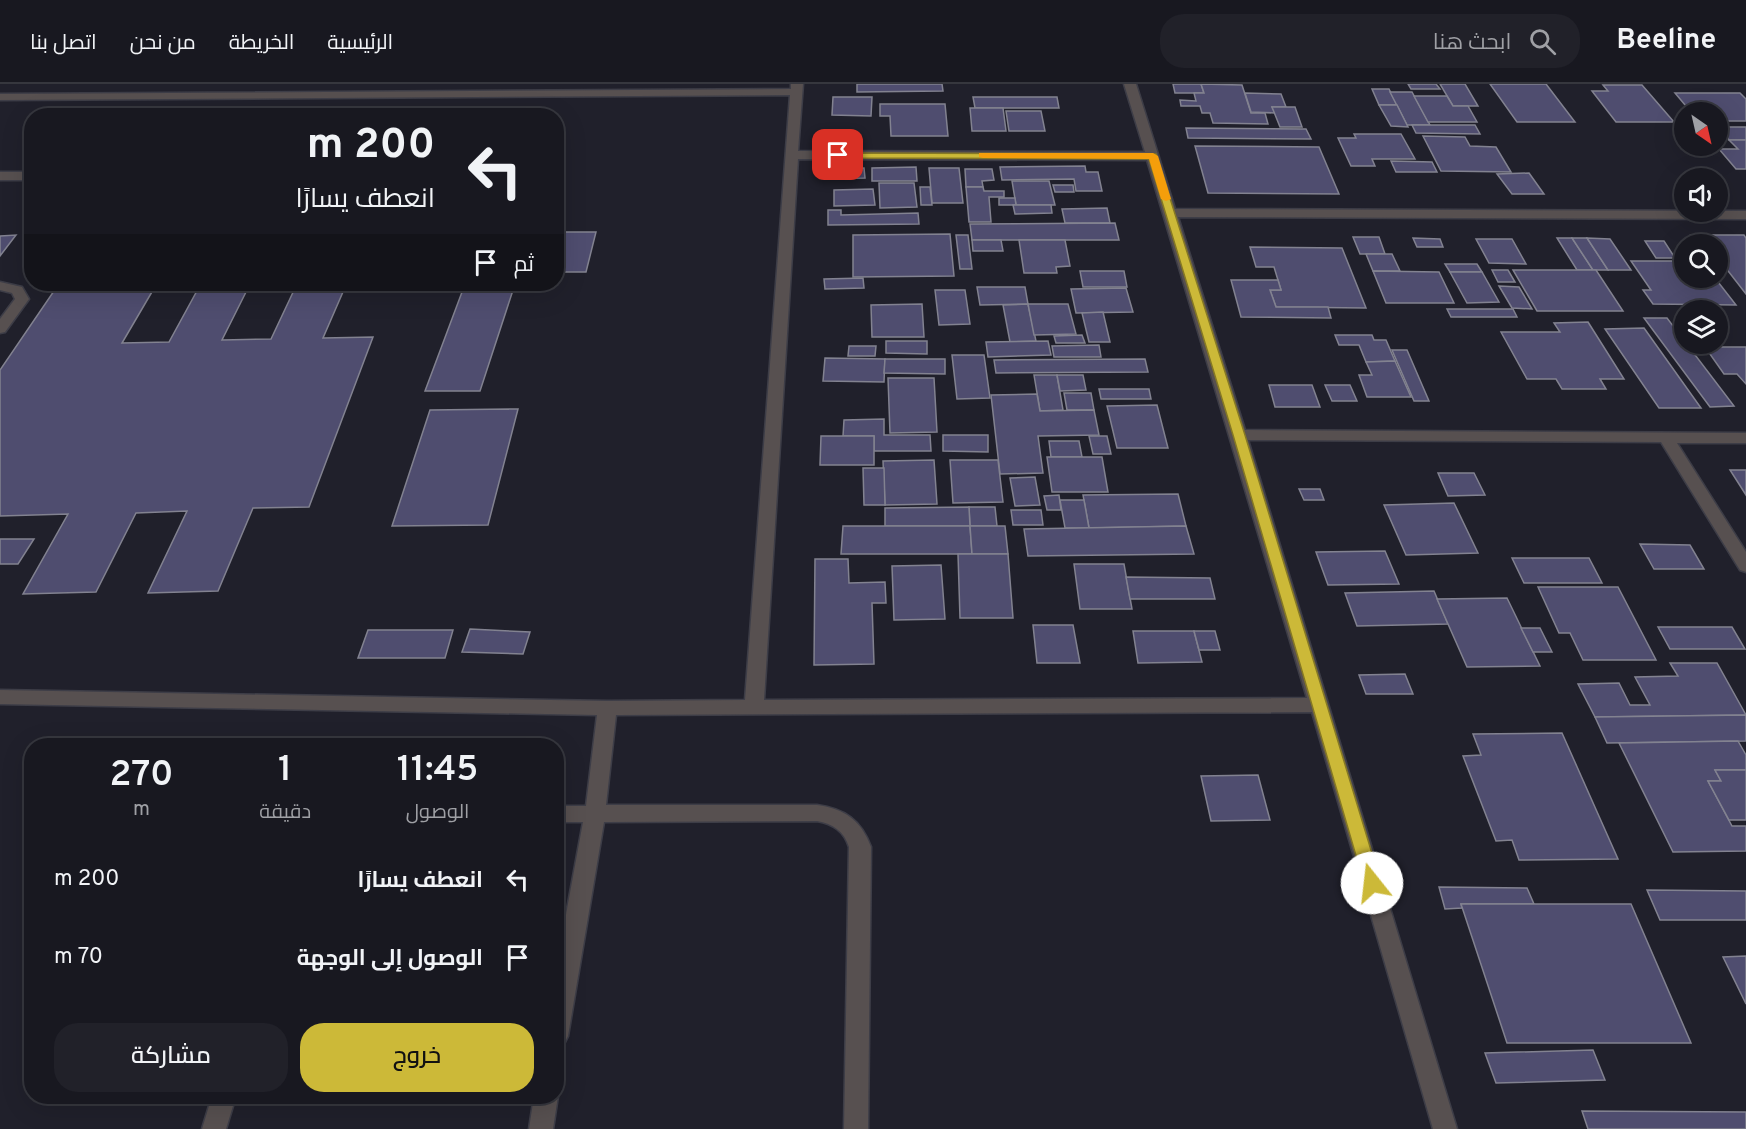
<!DOCTYPE html>
<html lang="ar">
<head>
<meta charset="utf-8">
<style>
  :root { --surface:#181820; --page:#212129; --text:#f1f3f6; --muted:#9fa0a5; --line:#36373e; --accent:#ccb938 }
  body { margin:0; font-family:Overpass,Cairo,sans-serif; background:var(--page); color:var(--text); direction:rtl; height:100vh; display:flex; flex-direction:column; font-size:22px; white-space:nowrap }
  * { box-sizing:border-box; margin:0 }
  p { font-size:20px; color:var(--muted) }
  .icon { flex:none; width:33px; height:33px; fill:none; stroke:currentColor; stroke-width:2; stroke-linecap:round; stroke-linejoin:round }
  .map { position:relative; flex:1; overflow:hidden; direction:ltr }
  .details { position:absolute; left:24px; top:654px; width:540px; height:366px; display:flex; flex-direction:column; background:var(--surface); border-radius:24px; box-shadow:0 6px 24px #0002,0 0 0 2px var(--line); direction:rtl }
  .details>* { flex:none }
  .hud { position:absolute; left:24px; top:24px; width:540px; height:183px; border-radius:24px; box-shadow:0 6px 24px #0002,0 0 0 2px var(--line); direction:rtl; background:#181820; color:var(--text); overflow:hidden }
  .needle { width:39px; rotate:146deg }
  .fabs { position:absolute; left:1674px; top:18px; display:grid; gap:12px }
  .fabs a { display:grid; place-items:center; width:54px; height:54px; border-radius:50%; background:var(--surface); box-shadow:0 6px 24px #0002,0 0 0 2px var(--line); font-size:30px }
  .pin { position:absolute; display:grid; place-items:center; width:51px; height:51px; color:#fff; margin:-26px; border-radius:12px; box-shadow:0 3px 9px #0006 }
  .me { position:absolute; width:66px; margin:-33px; rotate:344deg; stroke-linejoin:round; filter:drop-shadow(0 0 4px #0008) }
  .turn { display:flex; align-items:center; gap:21px; height:126px; padding:0 30px; font-size:27px }
  .turn .icon { width:78px; height:78px; stroke-width:2.5 }
  .turn b { display:block; font-size:42px; line-height:51px }
  .then { display:flex; align-items:center; height:57px; padding:0 30px; background:#0003; gap:12px; font-size:22px }
  .eta { display:flex; justify-content:space-evenly; align-items:center; height:102px; text-align:center }
  .eta b { font-size:36px; font-weight:600; line-height:42px }
  .action { display:flex; gap:12px; margin-top:auto; padding:12px 30px }
  .action a { flex:1; height:69px; border-radius:24px; background:var(--accent); color:#111; font-size:24px; font-weight:600; line-height:69px; text-align:center }
  .action a+a { background:var(--page); color:var(--text) }
  ul { padding:0; list-style:none }
  li { display:flex; align-items:center; gap:18px; height:78px; padding:0 30px }
  li div { flex:1 }
  li b { display:block; font-size:22px }
  li em { font-style:normal }
  header { display:flex; align-items:center; gap:36px; box-sizing:border-box; height:84px; padding:0 30px; background:var(--surface); border-bottom:2px solid var(--line) }
  header strong { font-size:28px }
  nav { display:flex; gap:33px; margin-inline-start:auto; font-size:21px }
  .search { width:420px; height:54px; background:var(--page); display:flex; align-items:center; gap:15px; box-sizing:border-box; padding:0 21px; border-radius:24px; color:var(--muted); font-size:22px }
  .map>svg:first-child { display:block }
  .building { fill:#4f4d6f; stroke:#828290; stroke-width:1.5 }
  .lines { fill:none; stroke-linecap:round; stroke-linejoin:round }
  .minor-casing { stroke:#3d3d47; stroke-width:3 }
  .minor { fill:#575050; fill-rule:evenodd }
  .route { fill:#ccb938; stroke:#857824; stroke-width:1.5 }
  .slow { fill:#f59e0b }
</style>
</head>
<body>
<header>
<strong>Beeline</strong>
<div class="search"><svg class="icon" aria-label="search" viewBox="0 0 24 24"><circle cx="10" cy="10" r="6"/><path d="M15 15l6 6"/></svg>ابحث هنا</div>
<nav><a>الرئيسية</a><a>الخريطة</a><a>من نحن</a><a>اتصل بنا</a></nav>
</header>
<div class="map">
<svg width="1746" height="1045" viewBox="0 0 1746 1045">
  <rect width="100%" height="100%" fill="#20202b"/>
  <g class="building">
    <polygon points="857,0 942,0 943,7 857,8"/>
    <polygon points="1173,0 1201,0 1204,9 1175,9"/>
    <polygon points="1201,0 1242,1 1251,29 1265,29 1268,40 1213,39 1210,29 1202,29 1200,22 1181,22 1180,16 1196,17 1194,9 1204,9"/>
    <polygon points="1408,0 1436,0 1440,5 1411,5"/>
    <polygon points="1440,0 1465,0 1478,22 1453,22"/>
    <polygon points="1490,0 1546,0 1575,38 1517,38"/>
    <polygon points="1603,1 1642,1 1674,38 1616,38 1592,7 1608,7"/>
    <polygon points="1372,5 1389,5 1397,21 1379,21"/>
    <polygon points="1390,8 1412,8 1430,41 1407,41"/>
    <polygon points="1245,9 1281,10 1286,23 1272,23 1275,29 1251,28"/>
    <polygon points="1675,9 1740,9 1746,15 1746,37 1718,37 1718,28 1691,28"/>
    <polygon points="1414,12 1447,12 1453,22 1468,22 1477,38 1428,38"/>
    <polygon points="833,13 872,13 871,32 832,31"/>
    <polygon points="973,13 1057,13 1059,24 975,24"/>
    <polygon points="880,20 945,20 948,52 891,52 890,32 880,32"/>
    <polygon points="1379,21 1397,21 1408,43 1391,42"/>
    <polygon points="1272,23 1295,23 1302,43 1280,43"/>
    <polygon points="970,24 1003,24 1006,47 972,47"/>
    <polygon points="1006,27 1041,27 1045,47 1009,47"/>
    <polygon points="1412,41 1475,41 1480,50 1416,49"/>
    <polygon points="1718,43 1746,43 1746,56 1729,56 1724,49 1718,49"/>
    <polygon points="1186,44 1306,45 1311,55 1188,54"/>
    <polygon points="1354,50 1401,50 1415,75 1372,75 1375,82 1351,82 1338,54 1356,54"/>
    <polygon points="1423,52 1465,53 1470,62 1496,63 1511,88 1441,87"/>
    <polygon points="1729,56 1746,56 1746,85 1736,85 1719,65 1738,65"/>
    <polygon points="1195,62 1319,63 1339,110 1208,109"/>
    <polygon points="1391,77 1432,78 1437,88 1396,88"/>
    <polygon points="1085,82 1086,88 1098,88 1102,107 1076,107 1074,95 1002,96 1000,83"/>
    <polygon points="916,83 917,97 872,97 872,84"/>
    <polygon points="864,84 865,94 829,95 829,85"/>
    <polygon points="929,84 959,84 963,119 932,119"/>
    <polygon points="965,85 992,85 994,96 982,97 983,103 966,103"/>
    <polygon points="1529,89 1544,110 1512,110 1497,90"/>
    <polygon points="1012,97 1049,97 1055,121 1016,121"/>
    <polygon points="879,99 914,99 917,123 880,124"/>
    <polygon points="1053,101 1073,101 1074,108 1055,108"/>
    <polygon points="920,103 930,103 932,121 921,121"/>
    <polygon points="966,103 983,103 984,107 1004,107 1004,113 989,113 991,138 969,138"/>
    <polygon points="873,105 875,121 834,122 834,106"/>
    <polygon points="999,114 1015,114 1016,121 999,121"/>
    <polygon points="1013,121 1051,121 1052,129 1015,130"/>
    <polygon points="1107,124 1110,139 1065,139 1062,125"/>
    <polygon points="828,126 841,126 841,131 918,129 919,140 828,141"/>
    <polygon points="1115,139 1119,156 972,156 970,140"/>
    <polygon points="556,148 596,148 586,188 556,188"/>
    <polygon points="950,150 954,192 853,193 853,151"/>
    <polygon points="16,151 0,172 0,152"/>
    <polygon points="956,151 968,151 972,185 960,185"/>
    <polygon points="1691,151 1744,151 1746,154 1746,210 1718,174 1718,160 1698,160"/>
    <polygon points="1353,153 1379,153 1385,170 1360,170"/>
    <polygon points="1413,154 1440,155 1443,163 1417,163"/>
    <polygon points="1557,154 1572,154 1593,186 1577,186"/>
    <polygon points="1572,154 1587,154 1608,186 1593,186"/>
    <polygon points="1587,154 1610,155 1631,186 1608,186"/>
    <polygon points="1476,155 1512,155 1526,180 1489,179"/>
    <polygon points="972,156 1001,156 1003,167 973,167"/>
    <polygon points="1019,156 1065,156 1070,182 1056,183 1057,189 1024,189"/>
    <polygon points="1645,157 1664,157 1675,174 1656,174"/>
    <polygon points="1250,163 1342,164 1366,224 1276,223 1270,206 1281,206 1274,183 1256,183"/>
    <polygon points="1366,170 1392,170 1400,187 1373,187"/>
    <polygon points="1631,177 1684,177 1684,194 1715,194 1736,221 1653,220 1643,206 1651,206"/>
    <polygon points="1445,180 1477,180 1482,188 1450,188"/>
    <polygon points="1492,186 1508,186 1515,198 1498,198"/>
    <polygon points="1513,186 1596,186 1623,227 1537,227"/>
    <polygon points="1080,187 1124,187 1127,203 1083,203"/>
    <polygon points="1373,187 1439,188 1454,219 1386,219"/>
    <polygon points="1450,188 1482,188 1499,218 1467,219"/>
    <polygon points="863,194 864,204 825,205 824,195"/>
    <polygon points="1231,196 1278,196 1281,206 1270,206 1276,223 1328,223 1331,234 1241,233"/>
    <polygon points="465,200 515,200 480,307 425,307"/>
    <polygon points="156,201 122,259 169,258 198,205 248,204 222,256 271,255 296,202 346,201 323,254 373,253 309,423 253,424 218,507 148,509 187,427 136,429 96,508 23,510 68,430 0,432 0,286 56,204"/>
    <polygon points="1499,202 1519,203 1532,225 1512,224"/>
    <polygon points="977,203 1025,203 1028,220 980,221"/>
    <polygon points="1126,204 1133,228 1076,229 1071,205"/>
    <polygon points="935,206 965,206 970,240 939,241"/>
    <polygon points="922,220 924,253 872,253 871,221"/>
    <polygon points="1028,220 1036,257 1010,258 1003,221"/>
    <polygon points="1028,220 1068,220 1076,250 1034,251"/>
    <polygon points="1447,225 1513,225 1517,233 1451,233"/>
    <polygon points="1103,228 1110,258 1089,258 1082,229"/>
    <polygon points="1644,234 1667,234 1734,322 1710,323"/>
    <polygon points="1588,238 1624,295 1600,295 1606,305 1562,305 1556,295 1527,295 1501,248 1560,248 1554,239"/>
    <polygon points="1644,244 1701,324 1659,324 1605,245"/>
    <polygon points="1082,251 1085,259 1056,259 1054,252"/>
    <polygon points="1335,251 1372,251 1374,256 1386,256 1395,277 1366,278 1359,261 1339,261"/>
    <polygon points="886,257 927,257 927,270 886,269"/>
    <polygon points="1048,257 1051,271 988,273 986,258"/>
    <polygon points="1099,261 1101,273 1054,273 1052,262"/>
    <polygon points="849,262 876,262 875,272 848,272"/>
    <polygon points="1705,263 1746,263 1746,300 1737,290 1724,290"/>
    <polygon points="1392,266 1407,266 1429,317 1414,317"/>
    <polygon points="952,271 984,271 990,314 957,315"/>
    <polygon points="825,274 885,275 884,298 823,297"/>
    <polygon points="885,275 945,275 945,290 884,289"/>
    <polygon points="1145,275 1148,288 996,289 994,276"/>
    <polygon points="1395,277 1411,313 1367,313 1359,291 1372,291 1366,278"/>
    <polygon points="1034,291 1057,291 1063,326 1040,327"/>
    <polygon points="1057,291 1083,291 1086,306 1060,307"/>
    <polygon points="888,294 934,294 937,348 890,349"/>
    <polygon points="1269,301 1312,301 1320,323 1275,323"/>
    <polygon points="1325,301 1350,301 1357,317 1332,317"/>
    <polygon points="1099,305 1149,305 1151,315 1101,315"/>
    <polygon points="1064,309 1091,309 1094,326 1067,326"/>
    <polygon points="1037,310 1040,327 1094,326 1099,351 1038,352 1043,389 1000,390 991,311"/>
    <polygon points="1157,321 1168,364 1117,364 1107,322"/>
    <polygon points="518,325 488,441 392,442 430,326"/>
    <polygon points="884,335 884,351 930,351 931,367 874,367 874,352 843,352 844,336"/>
    <polygon points="943,351 988,351 988,368 943,367"/>
    <polygon points="821,352 874,352 874,381 820,381"/>
    <polygon points="1089,352 1107,352 1111,370 1093,370"/>
    <polygon points="1049,357 1079,357 1082,373 1051,373"/>
    <polygon points="1047,373 1102,373 1108,408 1052,408"/>
    <polygon points="934,376 937,420 885,421 883,377"/>
    <polygon points="950,376 998,376 1003,418 953,419"/>
    <polygon points="863,384 884,384 885,421 864,421"/>
    <polygon points="1730,386 1746,386 1746,411"/>
    <polygon points="1438,389 1474,389 1485,411 1448,412"/>
    <polygon points="1035,393 1040,421 1015,422 1010,394"/>
    <polygon points="1299,405 1320,405 1324,416 1304,416"/>
    <polygon points="1178,410 1186,442 1089,444 1083,411"/>
    <polygon points="1059,411 1061,426 1047,426 1044,412"/>
    <polygon points="1060,416 1084,416 1089,444 1065,444"/>
    <polygon points="1454,419 1478,469 1406,471 1384,421"/>
    <polygon points="969,423 995,423 997,442 970,442"/>
    <polygon points="969,423 970,442 885,442 885,424"/>
    <polygon points="1011,426 1041,426 1043,441 1013,441"/>
    <polygon points="843,442 970,442 972,470 841,470"/>
    <polygon points="970,442 1005,442 1008,470 972,470"/>
    <polygon points="1186,442 1194,470 1028,472 1024,445"/>
    <polygon points="0,455 34,455 18,480 0,480"/>
    <polygon points="1640,460 1690,461 1704,485 1654,485"/>
    <polygon points="1385,467 1399,500 1328,501 1316,468"/>
    <polygon points="958,470 1008,470 1013,534 960,534"/>
    <polygon points="1512,474 1589,474 1602,499 1524,499"/>
    <polygon points="815,475 848,475 849,499 885,498 886,519 872,519 874,580 814,581"/>
    <polygon points="1074,480 1124,480 1132,525 1080,525"/>
    <polygon points="941,481 945,535 894,536 892,482"/>
    <polygon points="1126,493 1210,494 1215,515 1130,515"/>
    <polygon points="1538,503 1618,503 1656,576 1583,576 1570,549 1559,549"/>
    <polygon points="1434,507 1448,540 1357,542 1345,509"/>
    <polygon points="1507,514 1540,582 1467,583 1437,515"/>
    <polygon points="1033,541 1073,541 1080,579 1037,579"/>
    <polygon points="1658,543 1732,543 1745,565 1670,565"/>
    <polygon points="1521,544 1540,544 1552,568 1533,568"/>
    <polygon points="470,545 530,548 523,570 462,568"/>
    <polygon points="368,546 453,546 445,574 358,574"/>
    <polygon points="1133,547 1194,547 1202,578 1138,579"/>
    <polygon points="1194,547 1215,547 1220,566 1199,566"/>
    <polygon points="1670,579 1717,579 1746,631 1595,633 1578,600 1619,599 1630,621 1650,621 1635,593 1678,592"/>
    <polygon points="1405,590 1413,610 1366,610 1359,591"/>
    <polygon points="1746,631 1746,657 1607,659 1595,633"/>
    <polygon points="1562,649 1618,775 1519,776 1512,756 1496,757 1463,672 1481,671 1473,650"/>
    <polygon points="1738,657 1746,671 1746,686 1715,686 1721,697 1708,697 1732,742 1746,742 1746,767 1673,768 1619,659"/>
    <polygon points="1715,686 1746,686 1746,736 1729,736 1708,697 1721,697"/>
    <polygon points="1258,691 1270,736 1211,737 1201,692"/>
    <polygon points="1439,803 1527,804 1534,820 1461,820 1462,824 1445,825"/>
    <polygon points="1647,806 1746,807 1746,836 1660,836"/>
    <polygon points="1461,820 1631,820 1691,959 1507,959"/>
    <polygon points="1746,872 1746,920 1723,873"/>
    <polygon points="1593,966 1605,996 1496,999 1485,969"/>
    <polygon points="1582,1027 1746,1028 1746,1045 1588,1045"/>
  </g>
  <g class="lines">
    <g class="minor-casing">
      <g id="minor">
        <path d="M791,0H803L798,67L1145,68L1124,0H1136L1175,125L1746,127V135L1178,133L1245,346L1746,349V359H1677L1746,468V488L1740,486L1661,358L1248,356L1457,1045H1433L1312,628L616,631L606,721H817C845,725 861,736 871,763L868,1045H844L849,763C844,747 833,740 817,737L604,738L568,952L564,960L556,963V885L583,738H556V722H586L597,631L0,620V606L607,617L745,616L790,11L0,16V10L791,5ZM798,75L1147,76L1307,614L764,616Z"/>
        <rect x="0" y="88" width="32" height="8"/>
        <polygon points="0,198 22,203 29,215 5,248 0,249 0,235 15,215 12,209 0,206"/>
        <polygon points="556,1008 558,1012 553,1045 529,1045 534,1012 556,1012"/>
        <polygon points="212,1012 236,1012 226,1045 202,1045"/>
      </g>
    </g>
    <use href="#minor" class="minor"/>
  </g>
  <polygon class="route" points="834,69 1156,70 1245,351 1381,799 1378,804 1367,804 1364,799 1233,351 1149,75 838,74 833,71"/>
  <polygon class="slow" points="979,69 1153,69 1158,72 1171,115 1166,117 1161,115 1149,75 983,74 979,73"/>
</svg>
<div class="fabs">
<a><svg class="needle" viewBox="-14 -14 28 28"><path d="M0-13l5 13h-10z" fill="#e53935"/><path d="M0 13l5-13h-10z" fill="#9fa0a5"/></svg></a>
<a><svg class="icon" aria-label="sound" viewBox="0 0 24 24"><path d="M4 9h4l5-4v14l-5-4H4zM17 9q2 3 0 6"/></svg></a>
<a><svg class="icon" aria-label="search" viewBox="0 0 24 24"><circle cx="10" cy="10" r="6"/><path d="M15 15l6 6"/></svg></a>
<a><svg class="icon" aria-label="layers" viewBox="0 0 24 24"><path d="M12 4l9 5-9 5-9-5zM3 14l9 5 9-5"/></svg></a>
</div>
<div class="pin" style="left:838px;top:71px;background:#d93025"><svg class="icon" aria-label="arrive" viewBox="0 0 24 24"><path d="M6 21V4h12l-3 4 3 4H6"/></svg></div>
<svg class="me" style="left:1372px;top:799px" viewBox="-20 -20 40 40"><circle r="19" fill="#fff"/><path d="M0-13L10 11 0 6-10 11z" fill="#ccb938"/></svg>
<div class="hud">
<div class="turn"><svg class="icon" aria-label="left" viewBox="0 0 24 24"><path d="M17 20v-9H6M10 6l-5 5 5 5"/></svg><div><b>200 m</b>انعطف يسارًا</div></div>
<div class="then">ثم<svg class="icon" aria-label="arrive" viewBox="0 0 24 24"><path d="M6 21V4h12l-3 4 3 4H6"/></svg></div>
</div>
<section class="details">
<div class="eta">
<div><b>11:45</b><p>الوصول</p></div>
<div><b>1</b><p>دقيقة</p></div>
<div><b>270</b><p>m</p></div>
</div>
<ul>
<li><svg class="icon" aria-label="left" viewBox="0 0 24 24"><path d="M17 20v-9H6M10 6l-5 5 5 5"/></svg><div><b>انعطف يسارًا</b></div><em>200 m</em></li>
<li><svg class="icon" aria-label="arrive" viewBox="0 0 24 24"><path d="M6 21V4h12l-3 4 3 4H6"/></svg><div><b>الوصول إلى الوجهة</b></div><em>70 m</em></li>
</ul>
<div class="action"><a>خروج</a><a>مشاركة</a></div>
</section>
</div>
</body>
</html>
